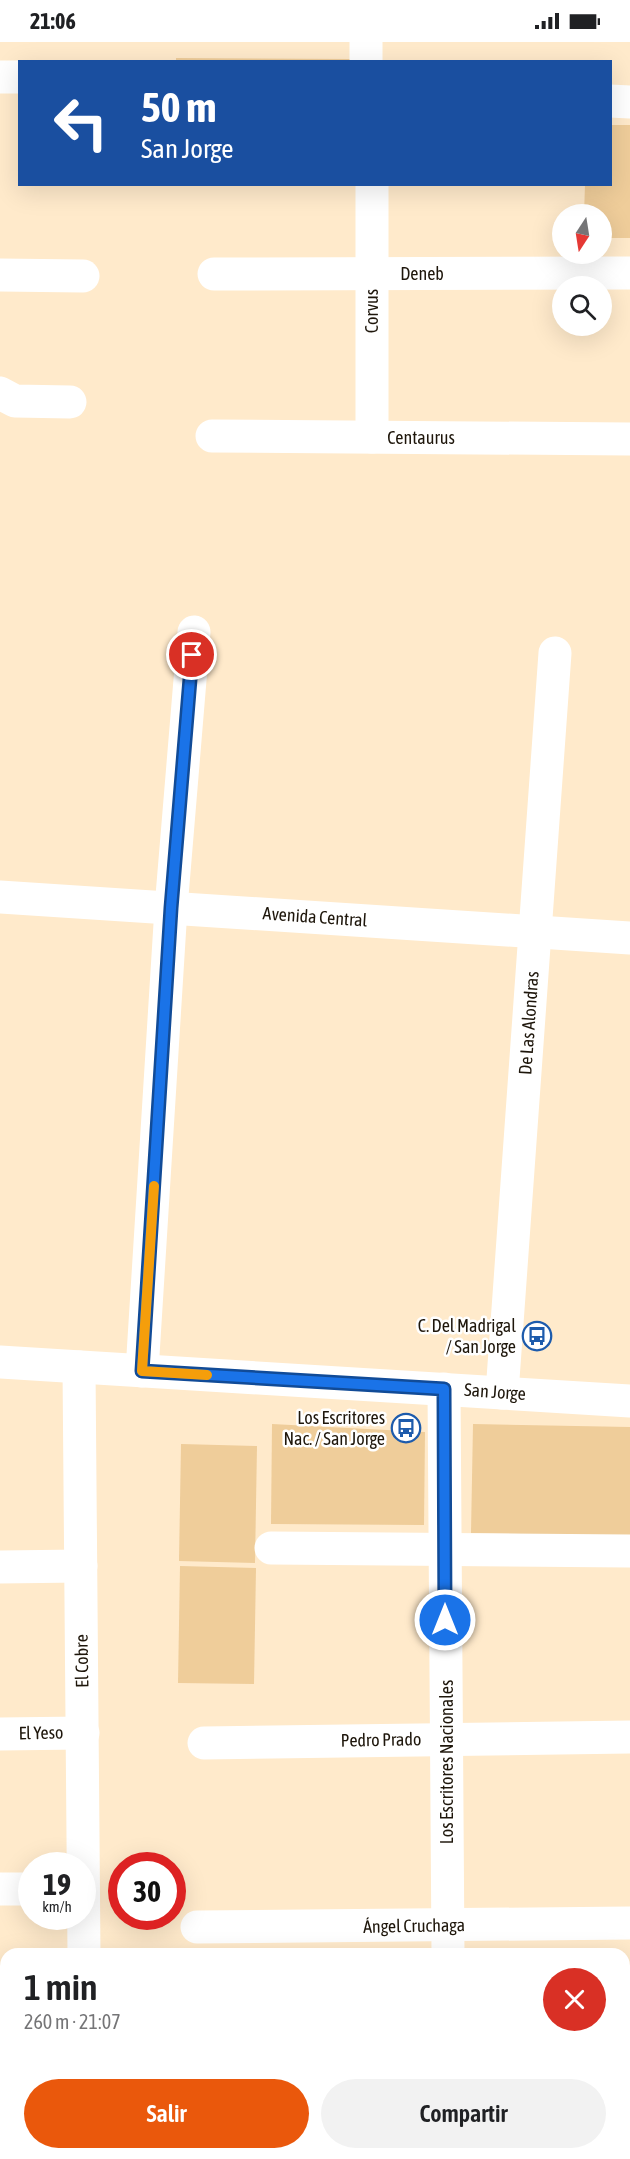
<!DOCTYPE html>
<html lang="es">
<head>
<meta charset="utf-8">
<style>
  :root { --surface:#fff; --page:#f2f2f2; --text:#202124; --muted:#757577; --accent:#ea580c }
  body { margin:0; font-family:"Asap Condensed",sans-serif; background:var(--page); color:var(--text); height:100vh; display:flex; flex-direction:column; font-size:22px; white-space:nowrap }
  * { box-sizing:border-box; margin:0 }
  p { font-size:20px; color:var(--muted) }
  .icon { flex:none; width:33px; height:33px; fill:none; stroke:currentColor; stroke-width:2; stroke-linecap:round; stroke-linejoin:round }
  .map { position:relative; flex:1; overflow:hidden }
  .side { position:absolute; left:0px; top:1906px; width:630px; height:212px; display:flex; flex-direction:column; background:var(--surface); border-radius:18px 18px 0 0; box-shadow:0 6px 24px #0002 }
  .side>* { flex:none }
  .top-card { position:absolute; left:18px; top:18px; width:594px; height:126px; border-radius:0px; box-shadow:0 6px 24px #0002; background:#1a4fa0; color:#fff; overflow:hidden }
  .needle { width:39px; rotate:192deg }
  .tools { position:absolute; left:552px; top:162px; display:grid; gap:12px }
  .tools a { display:grid; place-items:center; width:60px; height:60px; border-radius:50%; background:var(--surface); box-shadow:0 6px 24px #0002; font-size:30px }
  .speed { position:absolute; left:18px; top:1810px; display:flex; gap:12px; font-size:30px; font-weight:700; text-align:center }
  .speed>* { display:grid; place-content:center; width:78px; height:78px; border-radius:50%; background:var(--surface); box-shadow:0 6px 24px #0002; line-height:1 }
  .speed small { font-size:15px; font-weight:400 }
  .speed .limit { border:9px solid #d22; background:#fff; color:#111 }
  .pin { position:absolute; display:grid; place-items:center; width:51px; height:51px; color:#fff; margin:-26px; border:3px solid #fff; border-radius:50%; box-shadow:0 2px 6px #0007 }
  .me { position:absolute; width:66px; margin:-33px; rotate:0deg; stroke-linejoin:round; filter:drop-shadow(0 0 4px #0008) }
  .turn { display:flex; align-items:center; gap:21px; height:126px; padding:0 24px; font-size:27px }
  .turn .icon { width:78px; height:78px; stroke-width:2.5 }
  .turn b { display:block; font-size:42px; line-height:51px }
  .round { display:grid; place-items:center; flex:none; width:63px; height:63px; border-radius:32px; background:var(--page) }
  .summary { display:flex; align-items:center; justify-content:space-between; height:102px; padding:0 24px }
  h1 { font-size:36px; font-weight:600; line-height:45px }
  .cta { display:flex; gap:12px; margin-top:auto; padding:12px 24px }
  .cta a { flex:1; height:69px; border-radius:36px; background:var(--accent); color:#fff; font-size:24px; font-weight:600; line-height:69px; text-align:center }
  .cta a+a { background:var(--page); color:var(--text) }
  .status { display:flex; justify-content:space-between; align-items:center; height:42px; padding:0 30px; background:var(--surface); direction:ltr }
  .status svg { height:16px; fill:currentColor }
  .map>svg:first-child { display:block }
  .green { fill:#efcd9a }
  .lines { fill:none; stroke-linecap:round; stroke-linejoin:round }
  .minor { stroke:#fff; stroke-width:33 }
  .tertiary { stroke:#fff; stroke-width:33 }
  .route-casing { stroke:#114b97; stroke-width:15 }
  .route { stroke:#1a73e8; stroke-width:10 }
  .slow { stroke:#f59e0b; stroke-width:10 }
  .labels { text-anchor:middle; stroke-width:5; stroke-linejoin:round; paint-order:stroke }
  .street-label { font-size:18px; fill:#1e160b; stroke:#fff }
  .poi-label { font-size:18px; fill:#1e160b; stroke:#fff; text-anchor:end }
</style>
</head>
<body>
<div class="status"><b>21:06</b><svg viewBox="0 0 49 12"><path d="M0 12V9h3v3zM5 12V6h3v6zM10 12V3h3v9zM15 12V0h3v12zM26 1h20v11H26zM47 4h2v5h-2z"/></svg></div>
<div class="map">
<svg width="630" height="2117" viewBox="0 0 630 2117">
  <rect width="100%" height="100%" fill="#ffeacb"/>
  <g class="green">
    <polygon points="176,16 351,17 351,20 176,20"/>
    <polygon points="611,83 630,83 630,196 602,196 602,172 584,172 585,143 610,142"/>
    <polygon points="272,1382 425,1390 424,1483 271,1482"/>
    <polygon points="473,1382 630,1385 630,1494 471,1491"/>
    <polygon points="181,1402 257,1404 255,1521 179,1519"/>
    <polygon points="180,1524 256,1526 254,1642 178,1641"/>
  </g>
  <g class="lines">
    <g class="minor">
      <polyline points="366,20 366,0"/>
      <polyline points="0,35 20,35"/>
      <polyline points="610,59 630,60"/>
      <polyline points="214,232 630,231"/>
      <polyline points="0,233 83,234"/>
      <polyline points="0,351 15,359 70,360"/>
      <polyline points="212,394 630,397"/>
      <polyline points="372,395 372,142"/>
      <polyline points="0,855 630,896"/>
      <polyline points="79,1325 84,1912"/>
      <polyline points="142,1329 171,866 194,590"/>
      <polyline points="444,1347 448,1912"/>
      <polyline points="502,1351 555,611"/>
      <polyline points="271,1506 630,1509"/>
      <polyline points="0,1525 81,1524"/>
      <polyline points="0,1692 83,1691"/>
      <polyline points="204,1701 630,1695"/>
      <polyline points="0,1847 32,1847"/>
      <polyline points="197,1885 630,1881"/>
      <polyline points="0,2008 6,2008"/>
      <polyline points="624,2067 630,2067"/>
      <polyline points="86,2112 86,2117"/>
      <polyline points="450,2112 450,2117"/>
    </g>
    <polyline class="tertiary" points="0,1320 630,1359"/>
  </g>
  <g class="lines">
    <g class="route-casing">
      <polyline id="route" points="192,613 171,866 142,1329 444,1347 445,1578"/>
    </g>
    <use href="#route" class="route"/>
    <polyline class="slow" points="154,1144 142,1329 207,1333"/>
  </g>
  <defs>
    <g id="bus-ring" transform="scale(1.5)"><circle r="9.5" fill="#fff" stroke="#1d5bac" stroke-width="1.5"/><path d="M-5-6H5V4H4V6H2V4H-2V6H-4V4H-5ZM-3.5-4V0h7V-4ZM-3.5 1.2v1.5H-2V1.2ZM2 1.2v1.5H3.5V1.2Z" fill="#1d5bac"/></g>
  </defs>
  <g fill-rule="evenodd">
    <use href="#bus-ring" x="537" y="1294"/>
    <use href="#bus-ring" x="406" y="1386"/>
  </g>
  <g class="labels">
    <g class="street-label">
      <text x="422" y="238">Deneb</text>
      <text transform="translate(372 269) rotate(-90)" y="6">Corvus</text>
      <text x="421" y="402">Centaurus</text>
      <text transform="translate(315 875) rotate(4)" y="6">Avenida Central</text>
      <text transform="translate(529 981) rotate(-86)" y="6">De Las Alondras</text>
      <text transform="translate(495 1350) rotate(4)" y="6">San Jorge</text>
      <text transform="translate(82 1619) rotate(-91)" y="6">El Cobre</text>
      <text transform="translate(41 1691) rotate(-1)" y="6">El Yeso</text>
      <text transform="translate(381 1698) rotate(-1)" y="6">Pedro Prado</text>
      <text transform="translate(447 1720) rotate(-90)" y="6">Los Escritores Nacionales</text>
      <text transform="translate(414 1884) rotate(-1)" y="6">Ángel Cruchaga</text>
    </g>
    <g class="poi-label">
      <text x="516" y="1290">C. Del Madrigal<tspan x="516" dy="21">/ San Jorge</tspan></text>
      <text x="385" y="1382">Los Escritores<tspan x="385" dy="21">Nac. / San Jorge</tspan></text>
    </g>
  </g>
</svg>
<div class="tools">
<a><svg class="needle" viewBox="-14 -14 28 28"><path d="M0-13l5 13h-10z" fill="#e53935"/><path d="M0 13l5-13h-10z" fill="#757577"/></svg></a>
<a><svg class="icon" aria-label="search" viewBox="0 0 24 24"><circle cx="10" cy="10" r="6"/><path d="M15 15l6 6"/></svg></a>
</div>
<div class="speed"><div>19<small>km/h</small></div><div class="limit">30</div></div>
<div class="pin" style="left:192px;top:613px;background:#d93025"><svg class="icon" aria-label="arrive" viewBox="0 0 24 24"><path d="M6 21V4h12l-3 4 3 4H6"/></svg></div>
<svg class="me" style="left:445px;top:1578px" viewBox="-20 -20 40 40"><circle r="17" fill="#1a73e8" stroke="#fff" stroke-width="3"/><path d="M0-11L8 9 0 5-8 9z" fill="#fff"/></svg>
<div class="top-card">
<div class="turn"><svg class="icon" aria-label="left" viewBox="0 0 24 24"><path d="M17 20v-9H6M10 6l-5 5 5 5"/></svg><div><b>50 m</b>San Jorge</div></div>
</div>
<section class="side">
<div class="summary"><div><h1>1 min</h1><p>260 m · 21:07</p></div><a class="round" style="background:#d93025;color:#fff"><svg class="icon" aria-label="close" viewBox="0 0 24 24"><path d="M6 6l12 12M18 6L6 18"/></svg></a></div>
<div class="cta"><a>Salir</a><a>Compartir</a></div>
</section>
</div>
</body>
</html>
